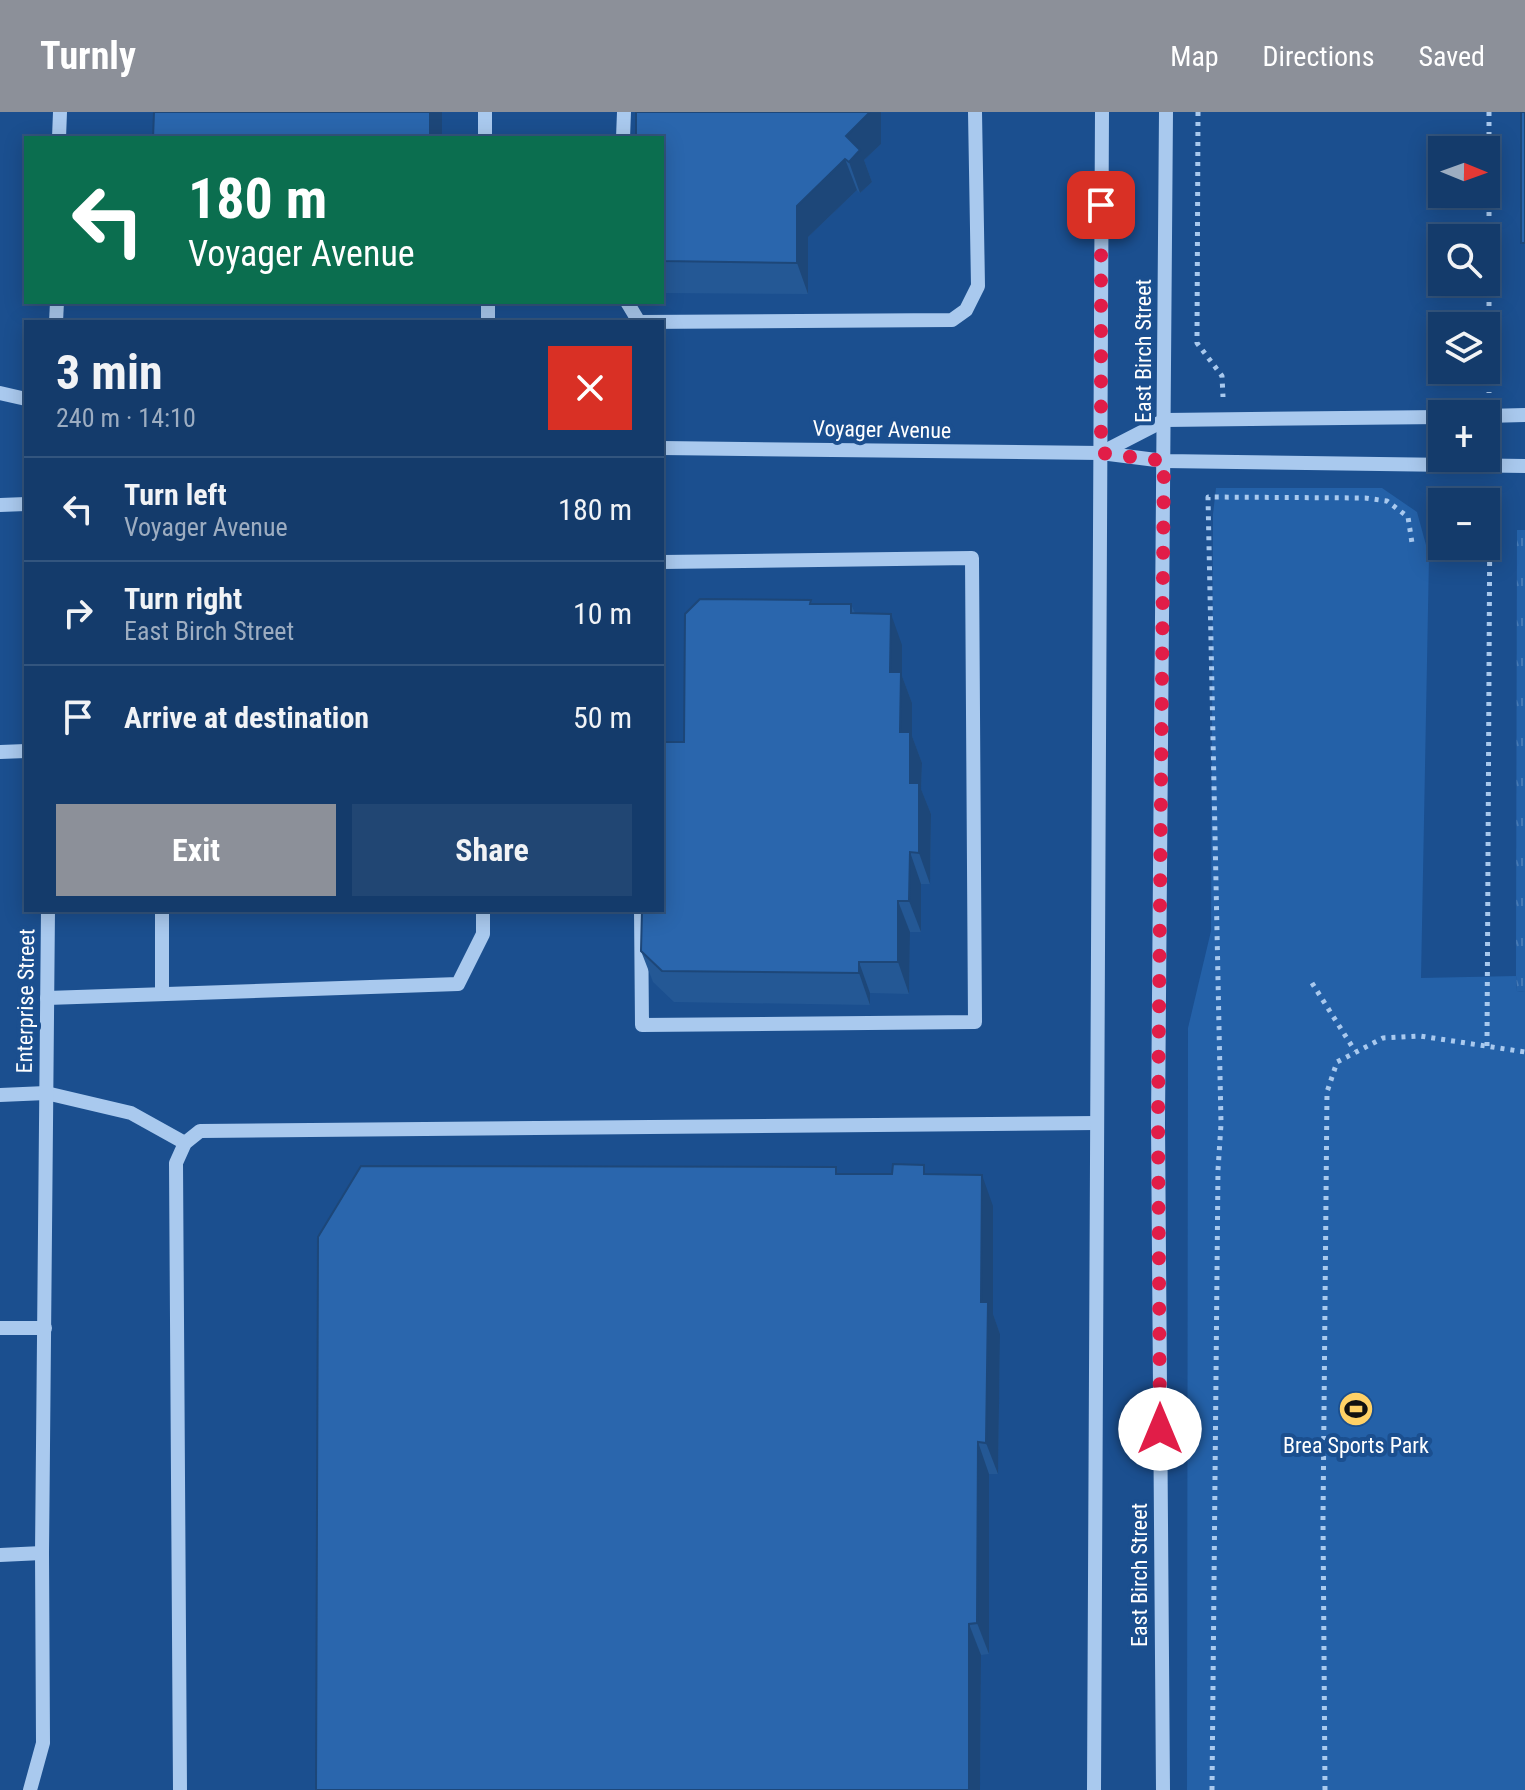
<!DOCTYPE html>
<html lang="en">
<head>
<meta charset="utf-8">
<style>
  :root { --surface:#143b6b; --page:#214673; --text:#f1f3f6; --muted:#9dadc1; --line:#33557e; --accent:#8c9099 }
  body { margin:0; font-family:"Roboto Condensed",sans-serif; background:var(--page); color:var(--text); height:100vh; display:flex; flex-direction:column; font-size:30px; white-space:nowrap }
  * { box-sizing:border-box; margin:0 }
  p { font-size:26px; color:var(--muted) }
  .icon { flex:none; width:44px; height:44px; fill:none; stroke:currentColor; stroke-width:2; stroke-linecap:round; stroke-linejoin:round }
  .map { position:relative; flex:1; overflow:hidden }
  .side { position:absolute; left:24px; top:208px; width:640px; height:592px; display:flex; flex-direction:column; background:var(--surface); border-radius:0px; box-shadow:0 4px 20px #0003,0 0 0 2px var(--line) }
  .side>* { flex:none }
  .hud { position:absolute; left:24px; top:24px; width:640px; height:168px; border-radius:0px; box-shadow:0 4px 20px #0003,0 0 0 2px var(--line); background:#0b6e4f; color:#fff; overflow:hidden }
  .needle { width:52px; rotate:91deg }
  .buttons { position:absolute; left:1428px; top:24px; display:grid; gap:16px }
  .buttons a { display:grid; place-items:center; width:72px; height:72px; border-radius:0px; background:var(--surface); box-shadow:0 4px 20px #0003,0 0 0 2px var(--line); font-size:40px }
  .pin { position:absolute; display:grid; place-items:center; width:68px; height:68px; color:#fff; margin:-34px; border-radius:16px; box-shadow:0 4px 12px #0006 }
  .me { position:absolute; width:88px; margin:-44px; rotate:0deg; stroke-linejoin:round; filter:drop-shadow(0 0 6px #0008) }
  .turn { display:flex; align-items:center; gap:28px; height:168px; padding:0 32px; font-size:36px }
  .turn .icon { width:104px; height:104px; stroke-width:2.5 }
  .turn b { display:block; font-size:56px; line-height:68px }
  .round { display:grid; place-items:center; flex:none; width:84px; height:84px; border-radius:0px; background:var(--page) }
  .summary { display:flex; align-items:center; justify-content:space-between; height:136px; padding:0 32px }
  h1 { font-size:48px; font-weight:700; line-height:60px }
  .button { display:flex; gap:16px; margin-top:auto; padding:16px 32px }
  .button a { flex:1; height:92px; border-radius:0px; background:var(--accent); color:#fff; font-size:32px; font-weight:700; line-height:92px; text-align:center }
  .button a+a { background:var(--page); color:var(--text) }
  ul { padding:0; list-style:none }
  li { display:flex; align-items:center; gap:24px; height:104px; padding:0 32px; border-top:2px solid var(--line) }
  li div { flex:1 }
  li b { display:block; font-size:30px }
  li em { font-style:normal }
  header { display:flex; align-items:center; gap:48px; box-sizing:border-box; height:112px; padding:0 40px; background:var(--accent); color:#fff }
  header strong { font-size:38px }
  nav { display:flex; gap:44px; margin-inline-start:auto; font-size:28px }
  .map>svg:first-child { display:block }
  .grass { fill:url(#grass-tufts) }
  .pitch { fill:#2461a8 }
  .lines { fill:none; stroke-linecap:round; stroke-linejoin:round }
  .path { stroke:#a9c9ee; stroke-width:5; stroke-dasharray:4 6; stroke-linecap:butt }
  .minor { stroke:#a9c9ee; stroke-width:14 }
  .wall { fill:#245895 }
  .shaded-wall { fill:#1d4779 }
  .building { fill:#2a66ad; stroke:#1d4779; stroke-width:2 }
  .route { stroke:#e11d48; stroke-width:14; stroke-dasharray:0 25.2 }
  .labels { text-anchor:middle; stroke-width:8; stroke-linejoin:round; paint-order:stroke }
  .street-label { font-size:22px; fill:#fff; stroke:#1b4f8f }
  .poi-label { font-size:22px; fill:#fff; stroke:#1b4f8f }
</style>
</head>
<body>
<header>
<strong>Turnly</strong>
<nav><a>Map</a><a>Directions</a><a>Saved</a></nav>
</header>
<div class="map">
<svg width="1525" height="1678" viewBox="0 0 1525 1678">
  <defs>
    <pattern id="grass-tufts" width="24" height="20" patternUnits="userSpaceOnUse" patternTransform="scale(2)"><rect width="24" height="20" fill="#2461a8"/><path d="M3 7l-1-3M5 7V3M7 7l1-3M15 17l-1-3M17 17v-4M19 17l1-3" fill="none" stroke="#4579b5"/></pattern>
  </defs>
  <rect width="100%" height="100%" fill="#1b4f8f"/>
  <polygon class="grass" points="1517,418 1525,418 1525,880 1517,879 1516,864"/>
  <polygon class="pitch" points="1216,376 1382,376 1417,400 1429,444 1421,866 1516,864 1517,879 1525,880 1525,1678 1187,1678 1188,916 1211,819 1213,402"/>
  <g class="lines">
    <g class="path">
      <polyline points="1198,0 1197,231 1222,264 1223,285"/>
      <polyline points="1489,0 1489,281"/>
      <polyline points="1312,871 1355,939"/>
      <polyline points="1487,934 1490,375"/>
      <polyline points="1212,1678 1218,1058 1221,1012 1208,385 1365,386 1387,389 1408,405 1412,431"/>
      <polyline points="1325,1678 1323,1407 1327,980 1337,950 1383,926 1420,924 1525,940"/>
    </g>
    <g class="minor">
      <polyline points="485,0 485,26"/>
      <polyline points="59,26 60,0"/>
      <polyline points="623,26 624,0"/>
      <polyline points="488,190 488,210"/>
      <polyline points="627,190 639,210"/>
      <polyline points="56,210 57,190"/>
      <polyline points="639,210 952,208 966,198 978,174 975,0"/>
      <polyline points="0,281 26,287"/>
      <polyline points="1486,304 1525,303"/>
      <polyline points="662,336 1101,341 1164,349 1525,354"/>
      <polyline points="1101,341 1165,308 1442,305"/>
      <polyline points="0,393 26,392"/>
      <polyline points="0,640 26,639"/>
      <polyline points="641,798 642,913 975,910 972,446 662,450"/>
      <polyline points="162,882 162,798"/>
      <polyline points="47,886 458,872 483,822 483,798"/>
      <polyline points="0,983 46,981 131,1001 185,1031"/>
      <polyline points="0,1216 45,1216"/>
      <polyline points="0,1443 42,1441"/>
      <polyline points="30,1678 43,1631 42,1441 48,798"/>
      <polyline points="180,1678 176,1051 185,1031 200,1019 1097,1011"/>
      <polyline points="1094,1678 1102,0"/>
      <polyline points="1163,1678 1158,1011 1166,0"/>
    </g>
  </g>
  <g class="wall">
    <polygon points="636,0 881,0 881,32 864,48 872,70 860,81 857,78 808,125 808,182 662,181 662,26"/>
    <polygon points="811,488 812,492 851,492 855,501 902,533 902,564 912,591 912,624 922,651 921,677 931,702 930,772 921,772 921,820 910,820 909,882 870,881 870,893 674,890 653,870 641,839 684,630"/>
    <polygon points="839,1062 928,1062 993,1094 993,1202 1000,1222 998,1362 989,1362 989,1542 981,1543 980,1678 316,1678"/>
  </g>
  <g class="shaded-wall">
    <rect x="430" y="0" width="12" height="26"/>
    <polygon points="870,0 881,0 881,32 864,48 872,70 860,81 849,50 846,24"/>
    <polygon points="845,47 857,78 808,125 808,182 797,151 797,94"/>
    <polygon points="891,502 902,533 902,564 912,591 912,624 922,651 921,677 931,702 930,772 919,741 890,560"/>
    <polygon points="910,740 921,772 921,820 909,789"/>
    <polygon points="898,789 910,820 909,882 898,850"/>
    <polygon points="859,850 870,881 870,893 859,861"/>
    <polygon points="982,1063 993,1094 993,1202 1000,1222 998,1362 986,1331 981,1190"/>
    <polygon points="978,1330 989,1362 989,1542 977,1511"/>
    <polygon points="969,1512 981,1543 980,1678 969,1678"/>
  </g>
  <g class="building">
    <polygon points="154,0 430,0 430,26 153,26"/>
    <polygon points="636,0 870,0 846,24 860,38 849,50 845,47 797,94 797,151 662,149 662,26 636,26"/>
    <rect x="1521" y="0" width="4" height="131"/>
    <polygon points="700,487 811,488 810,492 851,492 851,501 891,502 890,560 901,560 900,620 910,620 910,671 919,671 919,741 910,740 909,789 898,789 898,850 859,850 859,861 662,859 641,839 642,798 662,798 662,630 684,630 685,502"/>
    <polygon points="893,1052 924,1053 924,1062 982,1063 981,1190 988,1190 986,1331 978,1330 977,1511 969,1512 969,1678 316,1678 318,1125 361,1054 836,1055 836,1062 892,1062"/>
  </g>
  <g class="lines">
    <polyline class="route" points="1101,93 1101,341 1164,349 1158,1011 1160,1317"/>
  </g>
  <defs>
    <g id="stadium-disc" transform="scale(1.8)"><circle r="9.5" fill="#ffd166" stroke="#1b4f8f"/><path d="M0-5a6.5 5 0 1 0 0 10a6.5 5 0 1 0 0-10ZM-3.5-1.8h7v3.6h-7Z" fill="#111"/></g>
  </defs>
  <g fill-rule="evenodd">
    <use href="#stadium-disc" x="1356" y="1297"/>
  </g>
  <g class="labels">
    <g class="street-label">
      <text transform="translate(1143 239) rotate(-90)" y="8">East Birch Street</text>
      <text transform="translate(882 317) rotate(1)" y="8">Voyager Avenue</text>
      <text transform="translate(25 889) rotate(-89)" y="8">Enterprise Street</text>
      <text transform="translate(1139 1463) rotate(-90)" y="8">East Birch Street</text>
    </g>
    <g class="poi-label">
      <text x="1356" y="1341">Brea Sports Park</text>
    </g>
  </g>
</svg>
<div class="buttons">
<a><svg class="needle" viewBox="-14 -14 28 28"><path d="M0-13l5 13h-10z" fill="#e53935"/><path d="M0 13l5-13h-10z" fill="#9dadc1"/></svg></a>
<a><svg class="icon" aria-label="search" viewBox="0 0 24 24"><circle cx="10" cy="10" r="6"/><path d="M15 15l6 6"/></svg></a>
<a><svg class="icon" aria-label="layers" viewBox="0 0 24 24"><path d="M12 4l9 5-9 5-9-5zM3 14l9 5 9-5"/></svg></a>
<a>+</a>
<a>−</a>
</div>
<div class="pin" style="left:1101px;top:93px;background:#d93025"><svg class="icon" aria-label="arrive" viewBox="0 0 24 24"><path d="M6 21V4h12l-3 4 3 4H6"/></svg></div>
<svg class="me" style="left:1160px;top:1317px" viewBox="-20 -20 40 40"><circle r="19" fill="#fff"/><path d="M0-13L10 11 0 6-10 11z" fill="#e11d48"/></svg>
<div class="hud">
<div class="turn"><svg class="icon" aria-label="left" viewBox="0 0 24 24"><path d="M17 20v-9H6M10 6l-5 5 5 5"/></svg><div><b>180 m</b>Voyager Avenue</div></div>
</div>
<section class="side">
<div class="summary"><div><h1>3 min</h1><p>240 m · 14:10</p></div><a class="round" style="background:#d93025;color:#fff"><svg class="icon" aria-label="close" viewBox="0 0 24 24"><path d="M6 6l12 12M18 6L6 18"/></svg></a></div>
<ul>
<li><svg class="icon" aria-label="left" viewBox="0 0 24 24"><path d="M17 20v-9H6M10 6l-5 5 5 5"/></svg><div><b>Turn left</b><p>Voyager Avenue</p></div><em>180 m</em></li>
<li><svg class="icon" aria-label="right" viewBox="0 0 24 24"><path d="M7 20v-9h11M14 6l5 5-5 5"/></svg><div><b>Turn right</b><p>East Birch Street</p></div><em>10 m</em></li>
<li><svg class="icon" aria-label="arrive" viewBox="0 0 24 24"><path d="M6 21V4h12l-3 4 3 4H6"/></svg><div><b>Arrive at destination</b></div><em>50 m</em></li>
</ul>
<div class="button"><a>Exit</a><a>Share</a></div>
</section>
</div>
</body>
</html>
